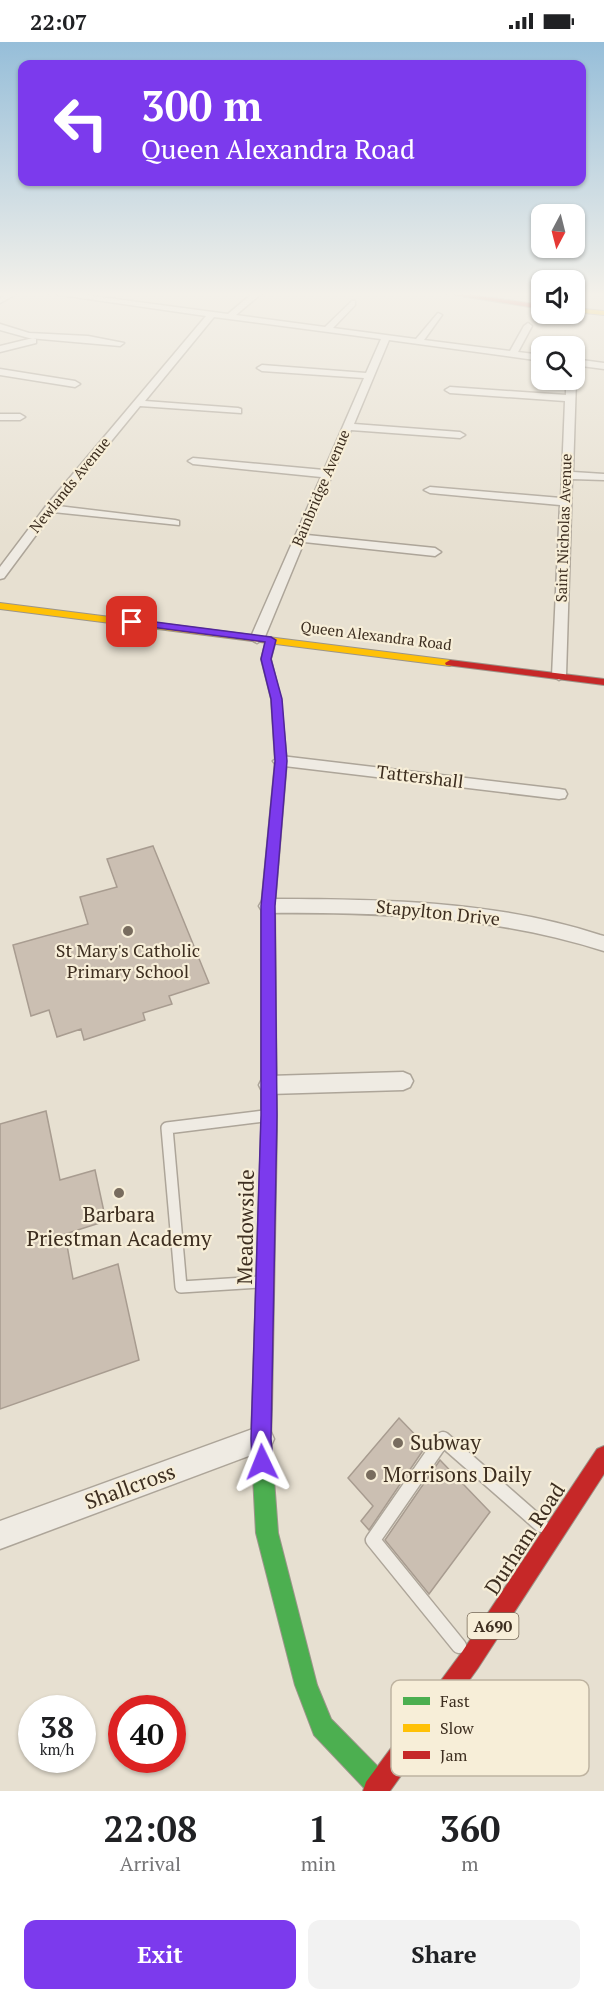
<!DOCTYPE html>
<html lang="en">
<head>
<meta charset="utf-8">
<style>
  :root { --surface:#fff; --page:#f2f2f2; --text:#202124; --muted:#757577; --accent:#7c3aed }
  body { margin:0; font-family:"PT Serif",serif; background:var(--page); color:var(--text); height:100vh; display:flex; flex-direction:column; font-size:22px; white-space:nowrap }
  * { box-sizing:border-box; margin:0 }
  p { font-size:20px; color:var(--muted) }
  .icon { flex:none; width:33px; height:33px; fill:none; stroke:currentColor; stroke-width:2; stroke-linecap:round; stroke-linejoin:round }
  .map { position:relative; height:1749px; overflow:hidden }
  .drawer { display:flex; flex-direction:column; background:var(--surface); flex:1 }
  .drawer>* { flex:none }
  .guide { position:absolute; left:18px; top:18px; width:568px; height:126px; border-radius:12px; box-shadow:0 2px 4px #0004; background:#7c3aed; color:#fff; overflow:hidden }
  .needle { width:39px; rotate:187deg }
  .tools { position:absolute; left:531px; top:162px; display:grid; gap:12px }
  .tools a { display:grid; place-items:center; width:54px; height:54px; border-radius:12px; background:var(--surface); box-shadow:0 2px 4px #0004; font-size:30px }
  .speed { position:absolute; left:18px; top:1653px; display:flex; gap:12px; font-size:30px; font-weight:700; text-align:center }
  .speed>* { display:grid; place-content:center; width:78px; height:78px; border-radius:50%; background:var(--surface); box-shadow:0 2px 4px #0004; line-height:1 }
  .speed small { font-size:15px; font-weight:400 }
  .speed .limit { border:9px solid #d22; background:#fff; color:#111 }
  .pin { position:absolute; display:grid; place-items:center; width:51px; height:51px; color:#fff; margin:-26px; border-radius:12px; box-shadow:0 3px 9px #0006 }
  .me { position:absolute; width:66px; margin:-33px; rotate:358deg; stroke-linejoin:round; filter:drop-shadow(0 0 4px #0008) }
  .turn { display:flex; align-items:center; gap:21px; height:126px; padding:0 24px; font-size:27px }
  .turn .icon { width:78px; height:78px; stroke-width:2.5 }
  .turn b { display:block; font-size:42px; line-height:51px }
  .eta { display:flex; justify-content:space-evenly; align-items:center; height:102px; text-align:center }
  .eta b { font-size:36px; font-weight:600; line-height:42px }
  .action { display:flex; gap:12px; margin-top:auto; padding:12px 24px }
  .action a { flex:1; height:69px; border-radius:12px; background:var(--accent); color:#fff; font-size:24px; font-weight:600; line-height:69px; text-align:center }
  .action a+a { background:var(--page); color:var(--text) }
  .status { display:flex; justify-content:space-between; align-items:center; height:42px; padding:0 30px; background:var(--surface); direction:ltr }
  .status svg { height:16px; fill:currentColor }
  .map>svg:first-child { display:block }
  .building { fill:#cbbfb2; stroke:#a89c90; stroke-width:1.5 }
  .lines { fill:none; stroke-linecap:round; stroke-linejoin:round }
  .lane-far1-casing { stroke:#ada599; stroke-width:14 }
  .lane-casing { stroke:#ada599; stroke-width:17 }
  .street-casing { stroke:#ada599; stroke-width:3 }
  .fast-casing { stroke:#9c958a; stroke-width:2 }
  .slow-casing { stroke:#9c958a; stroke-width:2 }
  .jam-casing { stroke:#9c958a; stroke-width:2 }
  .lane-far1 { stroke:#efebe3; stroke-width:11 }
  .lane { stroke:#efebe3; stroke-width:14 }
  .street { fill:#efebe3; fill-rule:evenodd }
  .fast { fill:#4caf50; fill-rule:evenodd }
  .slow { fill:#ffc107; fill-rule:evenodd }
  .jam { fill:#c62828; fill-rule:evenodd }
  .route { fill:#7c3aed; stroke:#51269a; stroke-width:1.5 }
  .poi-dot { fill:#786c5e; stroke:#f7eed8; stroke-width:2 }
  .labels { text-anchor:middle; stroke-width:4.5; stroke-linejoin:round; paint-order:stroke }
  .far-street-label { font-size:15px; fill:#3d2e20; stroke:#f7eed8 }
  .shield { fill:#f7eed8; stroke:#756857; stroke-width:1.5 }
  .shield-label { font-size:16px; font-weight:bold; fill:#3d2e20 }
  .street-label { font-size:18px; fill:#3d2e20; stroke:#f7eed8 }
  .poi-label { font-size:18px; fill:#3d2e20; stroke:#f7eed8 }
  .near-poi-label { font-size:21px; fill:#3d2e20; stroke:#f7eed8; text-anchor:start }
  .near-street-label { font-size:21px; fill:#3d2e20; stroke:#f7eed8 }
  .key { fill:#f7eed8; stroke:#bfb4a1; stroke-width:1.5 }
  .key-label { font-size:16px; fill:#3d2e20 }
</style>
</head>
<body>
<div class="status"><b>22:07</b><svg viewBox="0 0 49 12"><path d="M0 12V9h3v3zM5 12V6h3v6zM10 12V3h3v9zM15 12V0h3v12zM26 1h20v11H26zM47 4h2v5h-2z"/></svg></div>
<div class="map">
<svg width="604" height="1749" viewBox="0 0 604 1749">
  <rect width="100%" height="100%" fill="#e7e0d1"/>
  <g class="building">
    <polygon points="153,804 209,941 169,954 172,962 143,971 145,978 84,998 81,987 57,995 49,968 31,974 13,903 88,882 80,855 117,845 107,817"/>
    <polygon points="46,1069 60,1138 95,1128 106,1179 65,1192 73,1237 118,1222 139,1318 0,1367 0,1082"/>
    <polygon points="399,1376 426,1404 369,1488 361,1479 373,1464 348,1436"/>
    <polygon points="440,1418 490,1470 429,1552 385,1498"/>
  </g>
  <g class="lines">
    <g class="lane-far1-casing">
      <polyline id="lane-far1" points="260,1240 181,1245 167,1086 264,1074"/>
    </g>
    <g class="lane-casing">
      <polyline id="lane" points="459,1604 373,1498 443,1397 541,1483"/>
    </g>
    <g class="street-casing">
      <g id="street">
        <polygon points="10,250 20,250 0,261 0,256"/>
        <polygon points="40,250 63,250 228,272 254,250 263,250 236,273 325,285 352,259 355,259 355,263 333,286 416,297 438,271 442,273 424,298 510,309 524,284 528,281 532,284 518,310 542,313 542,319 389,298 354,382 460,390 465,393 460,396 351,388 307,493 435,506 441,510 435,514 304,500 264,597 257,601 250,597 321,435 193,422 188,419 193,416 324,428 364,336 262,329 257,326 262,323 366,331 381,297 214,275 145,359 238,366 241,367 241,371 140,364 58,464 175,478 179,479 179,483 53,470 4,536 0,537 0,525 46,464 206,274"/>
        <polygon points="0,282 29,291 88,294 124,301 120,304 29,296 0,288"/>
        <polygon points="33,296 36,297 36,301 0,310 0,304"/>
        <polygon points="574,317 604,321 604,327 574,323"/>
        <polygon points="0,327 75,339 80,342 75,345 0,333"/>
        <polygon points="574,336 576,338 573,430 604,432 604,438 572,437 566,634 559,638 552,634 560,463 430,451 424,448 430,445 561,456 565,359 450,351 445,348 450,345 566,353 566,338"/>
        <polygon points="0,372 20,372 25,375 20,378 0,378"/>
        <polygon points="281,714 559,747 565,748 567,752 565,756 559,757 276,723 273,719"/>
        <path d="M268,857C378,857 494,858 600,893L604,894V909C495,874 381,870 268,871L262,869L259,864L262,859Z"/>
        <polygon points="403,1030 410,1033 413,1039 410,1045 403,1048 269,1052 262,1049 259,1043 262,1037 269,1034"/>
        <polygon points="261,1384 270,1388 274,1397 270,1406 0,1507 0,1479"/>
      </g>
    </g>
    <g class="fast-casing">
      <polygon id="fast" points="262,1356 269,1359 272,1366 271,1397 278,1491 317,1643 331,1677 388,1735 391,1744 389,1749 367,1749 314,1693 295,1643 256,1491 251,1397 252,1366 255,1359"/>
    </g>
    <g class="slow-casing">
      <g id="slow">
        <polygon points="574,266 604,269 604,273 574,270"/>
        <polygon points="0,561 450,618 455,621 450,624 0,567"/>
        <polygon points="269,1081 275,1083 277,1088 272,1366 269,1373 262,1376 255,1373 252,1366 261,1088 263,1083"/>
      </g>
    </g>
    <g class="jam-casing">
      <g id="jam">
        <polygon points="436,250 452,250 542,263 542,267"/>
        <polygon points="271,595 276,598 271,617 281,657 287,719 275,864 277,1088 275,1093 269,1095 263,1093 261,1088 261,864 275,719 271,657 261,617 266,598"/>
        <polygon points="450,618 604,637 604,643 446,623 445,621"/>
        <polygon points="604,1404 604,1432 478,1626 390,1749 363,1749 366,1740 462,1610 597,1407"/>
      </g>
    </g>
    <use href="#lane-far1" class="lane-far1"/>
    <use href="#lane" class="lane"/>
    <use href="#street" class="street"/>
    <use href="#fast" class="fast"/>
    <use href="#slow" class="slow"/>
    <use href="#jam" class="jam"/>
  </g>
  <linearGradient id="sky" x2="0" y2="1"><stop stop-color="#96bed9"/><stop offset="0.51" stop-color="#f4f1ea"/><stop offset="1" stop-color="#f4f1ea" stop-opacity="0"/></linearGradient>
  <rect width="604" height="495" fill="url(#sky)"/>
  <polygon class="route" points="132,577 271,595 276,598 271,617 282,657 287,719 275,864 277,1073 271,1397 273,1420 270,1427 262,1430 255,1427 252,1420 251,1397 261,1073 261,864 275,719 271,657 261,617 265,600 128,582 127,580"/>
  <g class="poi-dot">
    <circle cx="128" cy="889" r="6"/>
    <circle cx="119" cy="1151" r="6"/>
    <circle cx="398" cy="1401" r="6"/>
    <circle cx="371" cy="1433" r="6"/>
  </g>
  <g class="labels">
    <g class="far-street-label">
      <text transform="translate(70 443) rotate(-51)" y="5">Newlands Avenue</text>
      <text transform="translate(321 446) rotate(-67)" y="5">Bainbridge Avenue</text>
      <text transform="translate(564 486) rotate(-88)" y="5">Saint Nicholas Avenue</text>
      <text transform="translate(376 594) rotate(7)" y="5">Queen Alexandra Road</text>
    </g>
    <rect class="shield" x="467.5" y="1571" width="51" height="26" rx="4.5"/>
    <g class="shield-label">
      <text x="493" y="1590">A690</text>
    </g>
    <g class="street-label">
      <text transform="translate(420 735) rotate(7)" y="6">Tattershall</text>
      <text transform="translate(438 871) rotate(6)" y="6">Stapylton Drive</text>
    </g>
    <g class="poi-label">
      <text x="128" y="915">St Mary's Catholic<tspan x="128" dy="21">Primary School</tspan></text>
    </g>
    <g class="near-poi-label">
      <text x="119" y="1180" text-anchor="middle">Barbara<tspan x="119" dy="24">Priestman Academy</tspan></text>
      <text x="410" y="1408">Subway</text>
      <text x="383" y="1440">Morrisons Daily</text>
    </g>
    <g class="near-street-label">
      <text transform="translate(246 1185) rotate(-89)" y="7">Meadowside</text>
      <text transform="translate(130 1445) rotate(-20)" y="7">Shallcross</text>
      <text transform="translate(525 1497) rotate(-57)" y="7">Durham Road</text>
    </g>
  </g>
  <rect x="391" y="1638" width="198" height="96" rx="9" class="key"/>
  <rect x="403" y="1655" width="27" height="8" fill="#4caf50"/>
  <rect x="403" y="1682" width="27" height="8" fill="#ffc107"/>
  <rect x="403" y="1709" width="27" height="8" fill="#c62828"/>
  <g class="key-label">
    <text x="440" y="1665">Fast</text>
    <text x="440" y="1692">Slow</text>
    <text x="440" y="1719">Jam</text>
  </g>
</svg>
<div class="tools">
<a><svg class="needle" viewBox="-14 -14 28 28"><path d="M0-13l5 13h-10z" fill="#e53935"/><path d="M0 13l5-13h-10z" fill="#757577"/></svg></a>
<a><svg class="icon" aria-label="sound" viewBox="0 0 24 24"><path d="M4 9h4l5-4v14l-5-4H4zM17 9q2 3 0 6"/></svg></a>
<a><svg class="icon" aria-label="search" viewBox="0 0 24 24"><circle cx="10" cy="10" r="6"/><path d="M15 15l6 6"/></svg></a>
</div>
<div class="speed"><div>38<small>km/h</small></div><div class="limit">40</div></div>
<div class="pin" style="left:132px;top:580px;background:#d93025"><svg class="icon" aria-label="arrive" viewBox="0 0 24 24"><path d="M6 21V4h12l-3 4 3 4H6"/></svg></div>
<svg class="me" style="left:262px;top:1420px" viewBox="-20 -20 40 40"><path d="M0-17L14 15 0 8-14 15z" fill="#7c3aed" stroke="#fff" stroke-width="4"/></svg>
<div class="guide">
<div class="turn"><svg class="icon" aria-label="left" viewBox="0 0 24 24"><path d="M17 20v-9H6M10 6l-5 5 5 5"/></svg><div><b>300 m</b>Queen Alexandra Road</div></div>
</div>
</div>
<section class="drawer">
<div class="eta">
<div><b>22:08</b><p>Arrival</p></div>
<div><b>1</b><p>min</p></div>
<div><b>360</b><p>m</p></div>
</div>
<div class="action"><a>Exit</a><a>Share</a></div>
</section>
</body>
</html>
